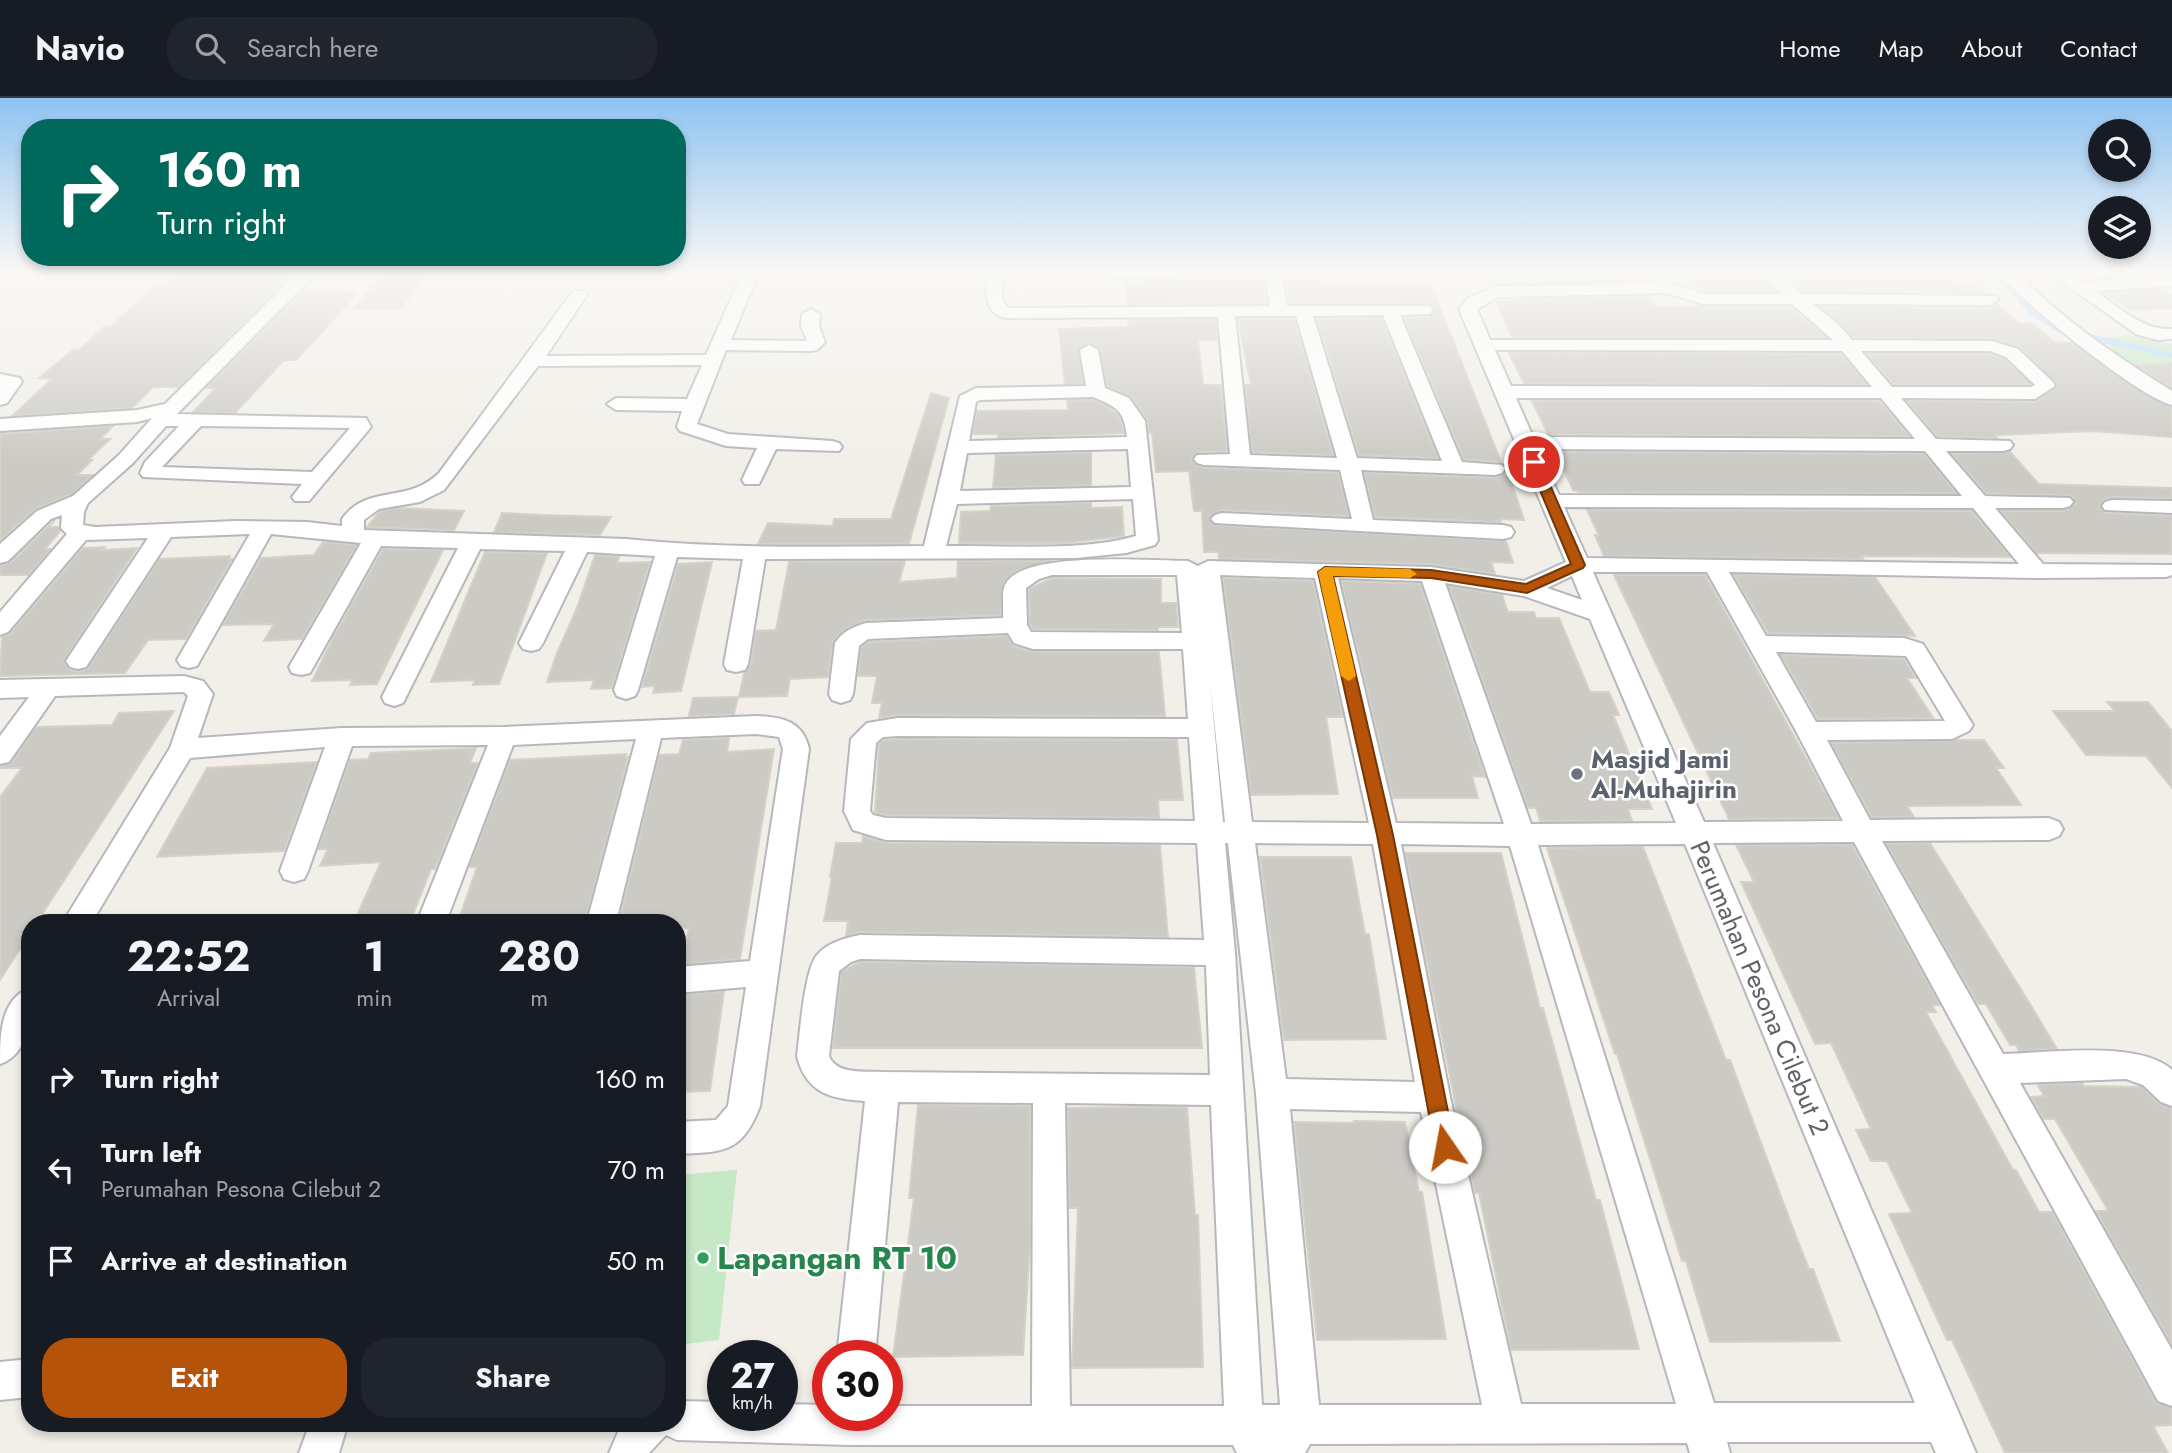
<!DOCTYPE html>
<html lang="en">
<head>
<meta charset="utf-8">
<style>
  :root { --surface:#171b24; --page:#20242c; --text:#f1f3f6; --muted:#9ea1a6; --line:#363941; --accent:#b45309 }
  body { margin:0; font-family:Jost,sans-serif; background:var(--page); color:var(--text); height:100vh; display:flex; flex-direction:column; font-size:26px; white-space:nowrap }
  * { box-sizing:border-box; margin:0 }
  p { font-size:23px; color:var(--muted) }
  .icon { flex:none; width:38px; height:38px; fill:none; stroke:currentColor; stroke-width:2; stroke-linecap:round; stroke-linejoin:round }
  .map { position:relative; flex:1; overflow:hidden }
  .side { position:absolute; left:21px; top:816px; width:665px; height:518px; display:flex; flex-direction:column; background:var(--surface); border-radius:28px; box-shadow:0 4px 10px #0003 }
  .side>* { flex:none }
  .guide { position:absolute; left:21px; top:21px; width:665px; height:147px; border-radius:28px; box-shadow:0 4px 10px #0003; background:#00695c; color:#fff; overflow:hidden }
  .controls { position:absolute; left:2088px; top:21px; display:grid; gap:14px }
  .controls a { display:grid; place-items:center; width:63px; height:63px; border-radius:50%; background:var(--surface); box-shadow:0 4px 10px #0003; font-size:35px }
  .speed { position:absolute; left:707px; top:1242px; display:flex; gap:14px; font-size:35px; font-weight:700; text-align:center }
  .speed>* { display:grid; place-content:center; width:91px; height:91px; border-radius:50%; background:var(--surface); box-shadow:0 4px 10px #0003; line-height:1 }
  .speed small { font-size:18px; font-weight:400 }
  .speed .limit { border:10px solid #d22; background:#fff; color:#111 }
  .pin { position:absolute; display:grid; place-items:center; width:60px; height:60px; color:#fff; margin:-30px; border:4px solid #fff; border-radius:50%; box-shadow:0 2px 7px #0007 }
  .me { position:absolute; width:77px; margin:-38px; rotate:348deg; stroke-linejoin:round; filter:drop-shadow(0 0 5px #0008) }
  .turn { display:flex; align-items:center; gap:24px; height:147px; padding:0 21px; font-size:32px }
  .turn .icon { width:91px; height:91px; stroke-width:2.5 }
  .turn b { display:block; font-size:49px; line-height:60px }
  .eta { display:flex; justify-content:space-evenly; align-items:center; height:119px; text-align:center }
  .eta b { font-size:42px; font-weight:700; line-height:49px }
  .primary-button { display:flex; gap:14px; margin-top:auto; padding:14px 21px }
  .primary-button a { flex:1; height:80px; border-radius:28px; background:var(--accent); color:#fff; font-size:28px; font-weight:700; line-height:80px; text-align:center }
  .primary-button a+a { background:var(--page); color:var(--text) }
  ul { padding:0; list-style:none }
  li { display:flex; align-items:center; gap:21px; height:91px; padding:0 21px }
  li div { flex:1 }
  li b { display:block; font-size:26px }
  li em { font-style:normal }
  header { display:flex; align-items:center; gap:42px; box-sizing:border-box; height:98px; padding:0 35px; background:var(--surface); border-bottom:2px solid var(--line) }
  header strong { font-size:33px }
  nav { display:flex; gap:38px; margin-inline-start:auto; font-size:24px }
  .search { width:490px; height:63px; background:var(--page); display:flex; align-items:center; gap:18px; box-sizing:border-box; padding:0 24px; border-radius:28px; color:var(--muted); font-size:26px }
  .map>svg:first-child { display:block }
  .green { fill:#c5e8c5 }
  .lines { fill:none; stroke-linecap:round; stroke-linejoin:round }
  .stream { stroke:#aadaff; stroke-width:6 }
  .building { fill:#cccac5; stroke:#d6d1c6; stroke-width:2 }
  .street-casing { stroke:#b5b8bc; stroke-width:4 }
  .street { fill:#fff; fill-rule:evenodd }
  .route { fill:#b45309; stroke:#753606; stroke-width:2 }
  .slow { fill:#f59e0b }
  .worship-dot { fill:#6b7280; stroke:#fff; stroke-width:2.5 }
  .leisure-dot { fill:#2e9e5b; stroke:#fff; stroke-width:2.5 }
  .labels { text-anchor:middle; stroke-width:5; stroke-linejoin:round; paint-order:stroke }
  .worship-label { font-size:26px; font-weight:bold; fill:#5b616d; stroke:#fff; text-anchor:start }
  .street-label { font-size:26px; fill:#5f6368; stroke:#fff }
  .near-leisure-label { font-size:32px; font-weight:bold; fill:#27864d; stroke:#fff; text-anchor:start }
</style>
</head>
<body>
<header>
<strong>Navio</strong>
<div class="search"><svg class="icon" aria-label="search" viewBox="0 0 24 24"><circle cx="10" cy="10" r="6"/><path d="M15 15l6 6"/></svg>Search here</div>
<nav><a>Home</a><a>Map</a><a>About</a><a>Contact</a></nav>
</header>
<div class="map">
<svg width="2172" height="1355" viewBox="0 0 2172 1355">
  <rect width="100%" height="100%" fill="#f1efe8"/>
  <g class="green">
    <path d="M2129,237L2172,246V272C2143,270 2120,271 2106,240Z"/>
    <polygon points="737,1072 719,1242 677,1247 677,1077"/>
  </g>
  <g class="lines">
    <polyline class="stream" points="1994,173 2033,215 2062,233 2172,257"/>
  </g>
  <g class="building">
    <polygon points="184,173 296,173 178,289 153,289 132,310 12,318 52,281 39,280 73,252 79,252 104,229 110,229 152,191"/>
    <polygon points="386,173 431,173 400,211 353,211"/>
    <polygon points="1483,173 1629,173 1636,183 1490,188"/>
    <polygon points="1694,173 1761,173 1776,193 1704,193 1698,191 1688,178 1697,178"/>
    <polygon points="1784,173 1944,173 1956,185 1974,185 1985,195 1802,193"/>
    <polygon points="2075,173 2136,173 2142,177 2086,181"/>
    <polygon points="1251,176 1263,176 1267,205 1127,206 1126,182 1175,181 1181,177"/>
    <polygon points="1284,176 1318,176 1320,185 1430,184 1501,364 1464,361 1404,220 1430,219 1436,212 1432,206 1289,205"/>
    <polygon points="2162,191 2172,198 2172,210 2130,212 2105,195"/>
    <polygon points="302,193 358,195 296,262 284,262 235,315 193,314 216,290 207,290"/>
    <polygon points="1647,198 1655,208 1791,209 1826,239 1512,239 1496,203"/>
    <polygon points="1997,206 2019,226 2033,226 2054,244 2073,245 2132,289 2172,309 2172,339 2093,333 1994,337 1997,340 1937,338 1907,303 2035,304 2056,290 2057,287 2019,248 1992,240 1853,239 1821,209 1990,210"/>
    <polygon points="1381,220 1438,360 1359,357 1317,221"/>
    <polygon points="1238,221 1294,221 1333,357 1252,354 1245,287 1251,287"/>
    <polygon points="1128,222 1216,222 1217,242 1198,242 1203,287 1221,287 1227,353 1197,354 1191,361 1195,367 1204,370 1338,375 1349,418 1222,412 1209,419 1213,427 1506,443 1513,465 1491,464 1495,476 1431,466 1219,461 1218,454 1204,454 1202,413 1194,413 1189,373 1156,374 1152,335 1149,335 1147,321 1131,298 1107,288 1099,250 1090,245 1079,250 1083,285 1065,286 1059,231 1129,229"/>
    <polygon points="1509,255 1841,256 1866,286 1524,285"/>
    <polygon points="1867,256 1990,256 2005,261 2031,286 1893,286"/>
    <polygon points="2172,265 2172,290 2136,267"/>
    <polygon points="931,295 949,300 909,446 758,446 768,425 833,428 834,421 891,421"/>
    <polygon points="1067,302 1093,302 1107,308 1119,318 1124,335 998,340 998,336 973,336 977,313 1068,312"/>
    <polygon points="1532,303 1880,303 1909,338 1548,336"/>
    <polygon points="113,328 100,341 110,341 88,362 92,362 77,377 93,377 72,396 35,411 0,442 0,336"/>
    <polygon points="1556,354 1924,356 1956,395 1580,394 1573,392"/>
    <polygon points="2010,354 2039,386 2172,390 2172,400 2112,399 2104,401 2099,408 2105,415 2172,418 2172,456 2037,455 2001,413 2064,413 2075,406 2072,398 1986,395 1952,356"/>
    <polygon points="1091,355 1091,387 993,390 996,357"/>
    <polygon points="1364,375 1495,380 1505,375 1510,380 1524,422 1500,421 1501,424 1375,419"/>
    <polygon points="1091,405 1091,410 1122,409 1124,438 1067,445 959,445 961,414 990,413 991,408"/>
    <polygon points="399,410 464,413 454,432 367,429 380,413"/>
    <polygon points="1587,412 1972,413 2010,459 1861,458 1863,461 1604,458 1595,437 1599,437"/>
    <polygon points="502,415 541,417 611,419 600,437 494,434"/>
    <polygon points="55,422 48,429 58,429 60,433 45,451 51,451 29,477 0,477 0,467 10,465"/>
    <polygon points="323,444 357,447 302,541 264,543 274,526 223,527 261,460 314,457"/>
    <polygon points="105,449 102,452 137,450 64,562 69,572 79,574 88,570 159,461 230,458 229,461 232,461 186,541 148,542 125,575 0,578 2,539 10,536 83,450"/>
    <polygon points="383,451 443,452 377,586 350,587 353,582 312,583 333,540"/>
    <polygon points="485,454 547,455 499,586 473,587 475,582 431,584"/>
    <polygon points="595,457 619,459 617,465 650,464 612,590 591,591 594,582 547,584 557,555 577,510"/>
    <polygon points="905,463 899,484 957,480 958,463 1052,463 1015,473 1003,485 1001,517 865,522 847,530 833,543 828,579 790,581 787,598 739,599 744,575 751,566 756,533 776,532 789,464"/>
    <polygon points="712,464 681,593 653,595 655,588 642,589 678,466"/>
    <polygon points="1614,477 1705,477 1839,720 1729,721"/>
    <polygon points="1734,477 1875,479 1915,538 1768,535"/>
    <polygon points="1052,480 1161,481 1161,505 1176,505 1178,529 1158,529 1158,532 1033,531 1030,526 1029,491"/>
    <polygon points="1223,480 1313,483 1343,619 1326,619 1338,696 1251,697"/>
    <polygon points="1341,483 1420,486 1485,679 1472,678 1478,700 1393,700"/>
    <polygon points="1449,488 1502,497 1508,514 1534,514 1536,520 1559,520 1590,594 1609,594 1619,617 1613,617 1652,711 1628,711 1632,723 1540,723 1536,710 1528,710"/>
    <polygon points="1007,538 1013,548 1033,554 1159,554 1165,618 898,617 879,620 882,605 872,605 877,578 858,578 861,549 869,544"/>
    <polygon points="1781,557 1904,561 1916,580 1907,580 1933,620 1818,621"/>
    <polygon points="738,599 734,616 689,618 693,600"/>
    <polygon points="2107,604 2148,604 2172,633 2172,690 2146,658 2086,657 2053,613 2115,613"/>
    <polygon points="174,613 37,824 30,824 30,836 0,882 0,699 22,670 0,670 0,668 11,666 36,629 112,627 119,615"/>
    <polygon points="729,640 727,654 774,651 740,861 682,866 689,830 677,831 677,824 619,824 659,657 679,656 683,642"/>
    <polygon points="898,641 1177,642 1183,702 1158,702 1159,720 886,717 875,715 879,646 884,642"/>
    <polygon points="1957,642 1984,642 2004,670 1996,670 2021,707 1907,708 1914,719 1872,719 1831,645"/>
    <polygon points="476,650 470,665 478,665 435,771 431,771 410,824 354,824 381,764 320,768 328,751 318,751 350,662 368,661 371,655"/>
    <polygon points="626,656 626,660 628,659 585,824 458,824 477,769 469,769 510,662"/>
    <polygon points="317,664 284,753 157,759 207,670"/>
    <polygon points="863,738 886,745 1160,747 1168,839 860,834 846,838 848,823 824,823 832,779 830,779 836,745 862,745"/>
    <polygon points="1930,745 2030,906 2057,951 2019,953 2016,947 2010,947 1986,906 1978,906 1886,746"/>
    <polygon points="1736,747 1852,747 1940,907 1932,907 1936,914 1926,914 2013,1072 2016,1072 2039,1114 2052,1114 2156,1304 2172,1310 2172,1327 2153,1328 2168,1355 2005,1355 1952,1242 1947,1242 1889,1116 1912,1115 1887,1063 1871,1063 1856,1032 1871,1031 1831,945 1815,946 1741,784 1754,784"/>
    <polygon points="1643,749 1726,962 1730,962 1794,1133 1809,1171 1813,1171 1840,1243 1710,1244 1686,1163 1682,1163 1617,956 1615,956 1547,750"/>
    <polygon points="1405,755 1501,755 1540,910 1543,910 1596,1102 1600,1102 1639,1251 1511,1252 1479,1095 1475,1095 1465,1053"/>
    <polygon points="1260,759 1351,759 1365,836 1369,836 1386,941 1284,942"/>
    <polygon points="860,864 1194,869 1202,950 833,950 841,874"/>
    <polygon points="724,893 710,993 677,994 677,898"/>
    <polygon points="2082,985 2084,988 2142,989 2159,1006 2172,1010 2172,1247 2096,1113 2108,1113 2105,1107 2055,1021 2044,1021 2031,999 2044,998 2038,987"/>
    <polygon points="918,1007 1030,1008 1030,1147 1023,1257 893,1259 914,1100 909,1100"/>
    <polygon points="1137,1009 1187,1009 1195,1117 1198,1117 1203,1269 1072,1270 1078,1110 1069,1110 1068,1010"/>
    <polygon points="1354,1023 1405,1024 1419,1094 1422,1094 1446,1241 1317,1242 1294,1024 1355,1025"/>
  </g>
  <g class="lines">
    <g class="street-casing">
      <g id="street">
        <path d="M300,173H318L177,316L366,320L371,329L309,403H295L292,399L302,386L143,379L140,375L145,364L179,328H166L133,365L88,405L84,414L83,427L95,429L235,423L307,424L342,428V421C368,385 406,407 439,375L573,193H585L587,197L546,258L706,257L743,173H759L731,242L807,243L801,228L802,216L811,211L820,216L819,228L825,244L817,252L811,253L726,252L697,326L728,336L832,343L839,345L842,349L839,353L776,351L759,386H745L742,382L757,350L726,348L680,333L677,329L682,313L616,312L607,306L616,300L687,301L702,267L538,268L444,392L420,404L379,411L364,422V432L626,441C725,451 825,449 924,448L960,298L976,290L1086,288L1080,252L1089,247L1098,252L1105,290L1129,300L1145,323L1158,442L1155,447L1126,455L1076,460L765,461L748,566L745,572L736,574L727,572L724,566L743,461L677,459L638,592L635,598L626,601L617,598L614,592L655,458L587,454L543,545L539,551L531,553L523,551L519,545L565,453L480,451L403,605L394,608L385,605L382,599L458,450L381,448L310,575L301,577L292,575L289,569L361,445L271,436L197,568L189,570L181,568L177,562L250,436L171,439L86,569L78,571L70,569L66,563L148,440L86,442L8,534L0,537V514L67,436L61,430L62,417L51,421L8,463L0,465V446L37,413L73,398L119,357L152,320L137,324L0,333V321L137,312L165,306ZM1093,299C1117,309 1124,312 1127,339L969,343L976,304L980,302ZM201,328L350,330L312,374L162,369ZM1128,351L1131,389L960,393L967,355ZM1133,401L1136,438C1081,454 1003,447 946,448L957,406Z"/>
        <path d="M988,173H1004C1003,186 998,202 1009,210L1270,208L1265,173H1281L1287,208H1430L1433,212L1430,216L1400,217L1462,364L1502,367L1505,371L1502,375L1495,377L1361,372L1373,422L1503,427L1511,429L1514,434L1511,439L1503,441L1215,425L1211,421L1215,417L1222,415L1352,421L1340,372L1204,367L1197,365L1194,361L1197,357L1230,356L1218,219L1006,220C982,214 986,193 988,173ZM1383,217L1442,363L1357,360L1313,218ZM1235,218H1296L1337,360L1250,357Z"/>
        <polygon points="1105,173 1183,173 1175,178 1112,180 1106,178"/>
        <path d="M1647,173H1664L1673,186L1704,196H1781L1763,173H1780L1801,196L1996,198L1998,202L1990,207L1813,206L1838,226L1852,242L1992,243L2018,251L2053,284L2055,288L2035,301L1901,300L1936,341L2010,343L2013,347L2010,351L2003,353H1946L1985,398L2070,400L2073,404L2070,408L2063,410H1995L2043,466L2172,467V477L2166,479L2037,480L1729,474L1766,538L1904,540L1923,546L1973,627L1969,633L1952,641L1827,642L1870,722L2049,720L2059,724L2063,731L2059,738L2049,742L1882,743L2003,956C2047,955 2140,942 2172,972V1008L2161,1004L2143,987L2126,981L2020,985L2172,1252V1308L2158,1303L1854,744L1713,745L1976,1355H1936L1931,1344H1727L1730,1355H1690L1687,1345L1310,1346L1305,1355H1237L1233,1347H849L677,1342L666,1337L649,1355H609L622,1325H677V1303L723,1304V1318H782V1306L828,1307V1318H887V1308H1032L1033,1005L898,1004L875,1258H837L865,1003C831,1001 806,995 797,958C800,936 804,873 817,857C827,845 844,840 860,837L1204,842L1197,745L886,742L853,732L844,713L851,641L867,625L898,620L1188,621L1183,551H1033L1014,545L1008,535L868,541L859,548L853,596L850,602L841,605L832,602L829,596L835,545C843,533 853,529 866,525L1003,520C1004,510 1001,496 1005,487C1020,452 1152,463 1188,463L1198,468L1208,463L1431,469L1524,483L1566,464L1459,211L1468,200L1495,189L1655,185ZM1666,195L1703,206H1792L1833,242H1490L1477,211L1498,199ZM1495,252L1842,253L1872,289L1511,288ZM1861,253H1990L2006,259L2035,287L2031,289H1892ZM1516,300H1881L1915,341L1533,339ZM1538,351L1925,353L1962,398L1559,397ZM1564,409L1973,410L2019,466L1587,460ZM1593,474H1707L1796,633L1843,723L1704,724ZM1052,477H1177L1182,535L1031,534L1027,527L1026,490L1039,481ZM1220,477L1315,480L1369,725L1252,724ZM1572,478L1582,502L1547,490ZM1338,480L1422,483L1504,726L1396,725ZM1445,485L1524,498L1590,521L1676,725L1531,726ZM1776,554L1906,558L1945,623L1816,624ZM1210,584L1225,724H1223ZM898,638L1189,639L1195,723L886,720L873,717L870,713L876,645L883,639ZM1225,745H1228L1256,996L1280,1307H1262L1235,855ZM1255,745L1373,746L1415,984L1286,981ZM1401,746L1510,748L1676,1306H1521L1450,999ZM1685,746L1915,1305H1714L1538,747ZM860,861L1206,867L1210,977L883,974C866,973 836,977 829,958L839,873L851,864ZM1065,1005L1211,1007L1224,1308H1070ZM1290,1011L1421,1014L1482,1307H1319Z"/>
        <path d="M1997,173H2015C2060,220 2117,259 2172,293V307C2137,298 2020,203 1997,173Z"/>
        <path d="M2047,173H2067L2082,184L2172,178V188L2095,193C2119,209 2143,233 2172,231V241L2157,242L2136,236Z"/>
        <polygon points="0,276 20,280 22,284 7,305 0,307"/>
        <polygon points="2112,402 2172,403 2172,415 2105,412 2102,408 2105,404"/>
        <path d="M184,578L203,583L213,596L198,640L342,630L504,629L756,618C782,619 803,623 809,651L760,1008C742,1055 724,1054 677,1056V1024L716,1022L728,1008L746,889L677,895V869L750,863L783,651L779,639L756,636L661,640L616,824H587L636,641L513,647L446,824H417L488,647L352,648L308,773L304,781L294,784L284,781L280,773L325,649L190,660L92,824H63L170,650L188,598L184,594L55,598L9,664L0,666V638L29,599L0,600V582Z"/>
        <path d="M30,890C30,918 31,955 0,966C0,938 0,901 30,890Z"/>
        <polygon points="30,1261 30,1299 0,1302 0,1264"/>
        <polygon points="310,1325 348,1325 339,1355 299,1355"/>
      </g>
    </g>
    <use href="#street" class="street"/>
  </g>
  <linearGradient id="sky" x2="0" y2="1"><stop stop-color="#8fc3f1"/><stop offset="0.48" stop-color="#f9f8f5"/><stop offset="1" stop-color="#f9f8f5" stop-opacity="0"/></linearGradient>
  <rect width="2172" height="363" fill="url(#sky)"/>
  <polygon class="route" points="1534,361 1540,364 1585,467 1583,470 1527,495 1431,480 1333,478 1393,737 1455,1049 1452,1056 1445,1059 1438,1056 1435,1049 1377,737 1318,474 1325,469 1431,472 1526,486 1571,466 1528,364"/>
  <polygon class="slow" points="1325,469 1410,471 1417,476 1410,480 1333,478 1356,578 1349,583 1341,578 1318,474"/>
  <circle class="worship-dot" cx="1577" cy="676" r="7"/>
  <circle class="leisure-dot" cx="703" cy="1160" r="7"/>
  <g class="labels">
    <g class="worship-label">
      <text x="1591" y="670">Masjid Jami<tspan x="1591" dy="30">Al-Muhajirin</tspan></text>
    </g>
    <g class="street-label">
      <text transform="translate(1760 890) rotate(67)" y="9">Perumahan Pesona Cilebut 2</text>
    </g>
    <g class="near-leisure-label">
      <text x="717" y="1171">Lapangan RT 10</text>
    </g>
  </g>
</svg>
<div class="controls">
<a><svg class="icon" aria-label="search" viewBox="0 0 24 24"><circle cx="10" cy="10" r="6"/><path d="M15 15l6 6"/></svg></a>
<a><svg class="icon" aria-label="layers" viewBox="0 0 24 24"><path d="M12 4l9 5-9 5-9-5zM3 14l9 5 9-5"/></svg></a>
</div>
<div class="speed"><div>27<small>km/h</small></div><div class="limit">30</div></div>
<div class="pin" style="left:1534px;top:364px;background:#d93025"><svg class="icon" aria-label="arrive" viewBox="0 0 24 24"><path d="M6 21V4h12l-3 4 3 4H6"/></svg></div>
<svg class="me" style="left:1445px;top:1049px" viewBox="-20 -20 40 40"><circle r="19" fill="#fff"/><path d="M0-13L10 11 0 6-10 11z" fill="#b45309"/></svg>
<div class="guide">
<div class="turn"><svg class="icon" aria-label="right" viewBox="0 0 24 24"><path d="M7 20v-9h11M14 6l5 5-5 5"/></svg><div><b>160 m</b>Turn right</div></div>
</div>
<section class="side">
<div class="eta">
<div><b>22:52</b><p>Arrival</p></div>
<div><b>1</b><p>min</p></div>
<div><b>280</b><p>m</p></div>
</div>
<ul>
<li><svg class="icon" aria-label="right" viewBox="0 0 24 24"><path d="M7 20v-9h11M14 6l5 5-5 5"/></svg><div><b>Turn right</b></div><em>160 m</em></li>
<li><svg class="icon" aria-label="left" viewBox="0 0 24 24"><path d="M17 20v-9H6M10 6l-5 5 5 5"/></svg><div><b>Turn left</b><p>Perumahan Pesona Cilebut 2</p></div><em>70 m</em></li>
<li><svg class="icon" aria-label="arrive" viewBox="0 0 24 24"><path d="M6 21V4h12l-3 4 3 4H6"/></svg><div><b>Arrive at destination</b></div><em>50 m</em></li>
</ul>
<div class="primary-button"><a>Exit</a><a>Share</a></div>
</section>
</div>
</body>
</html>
